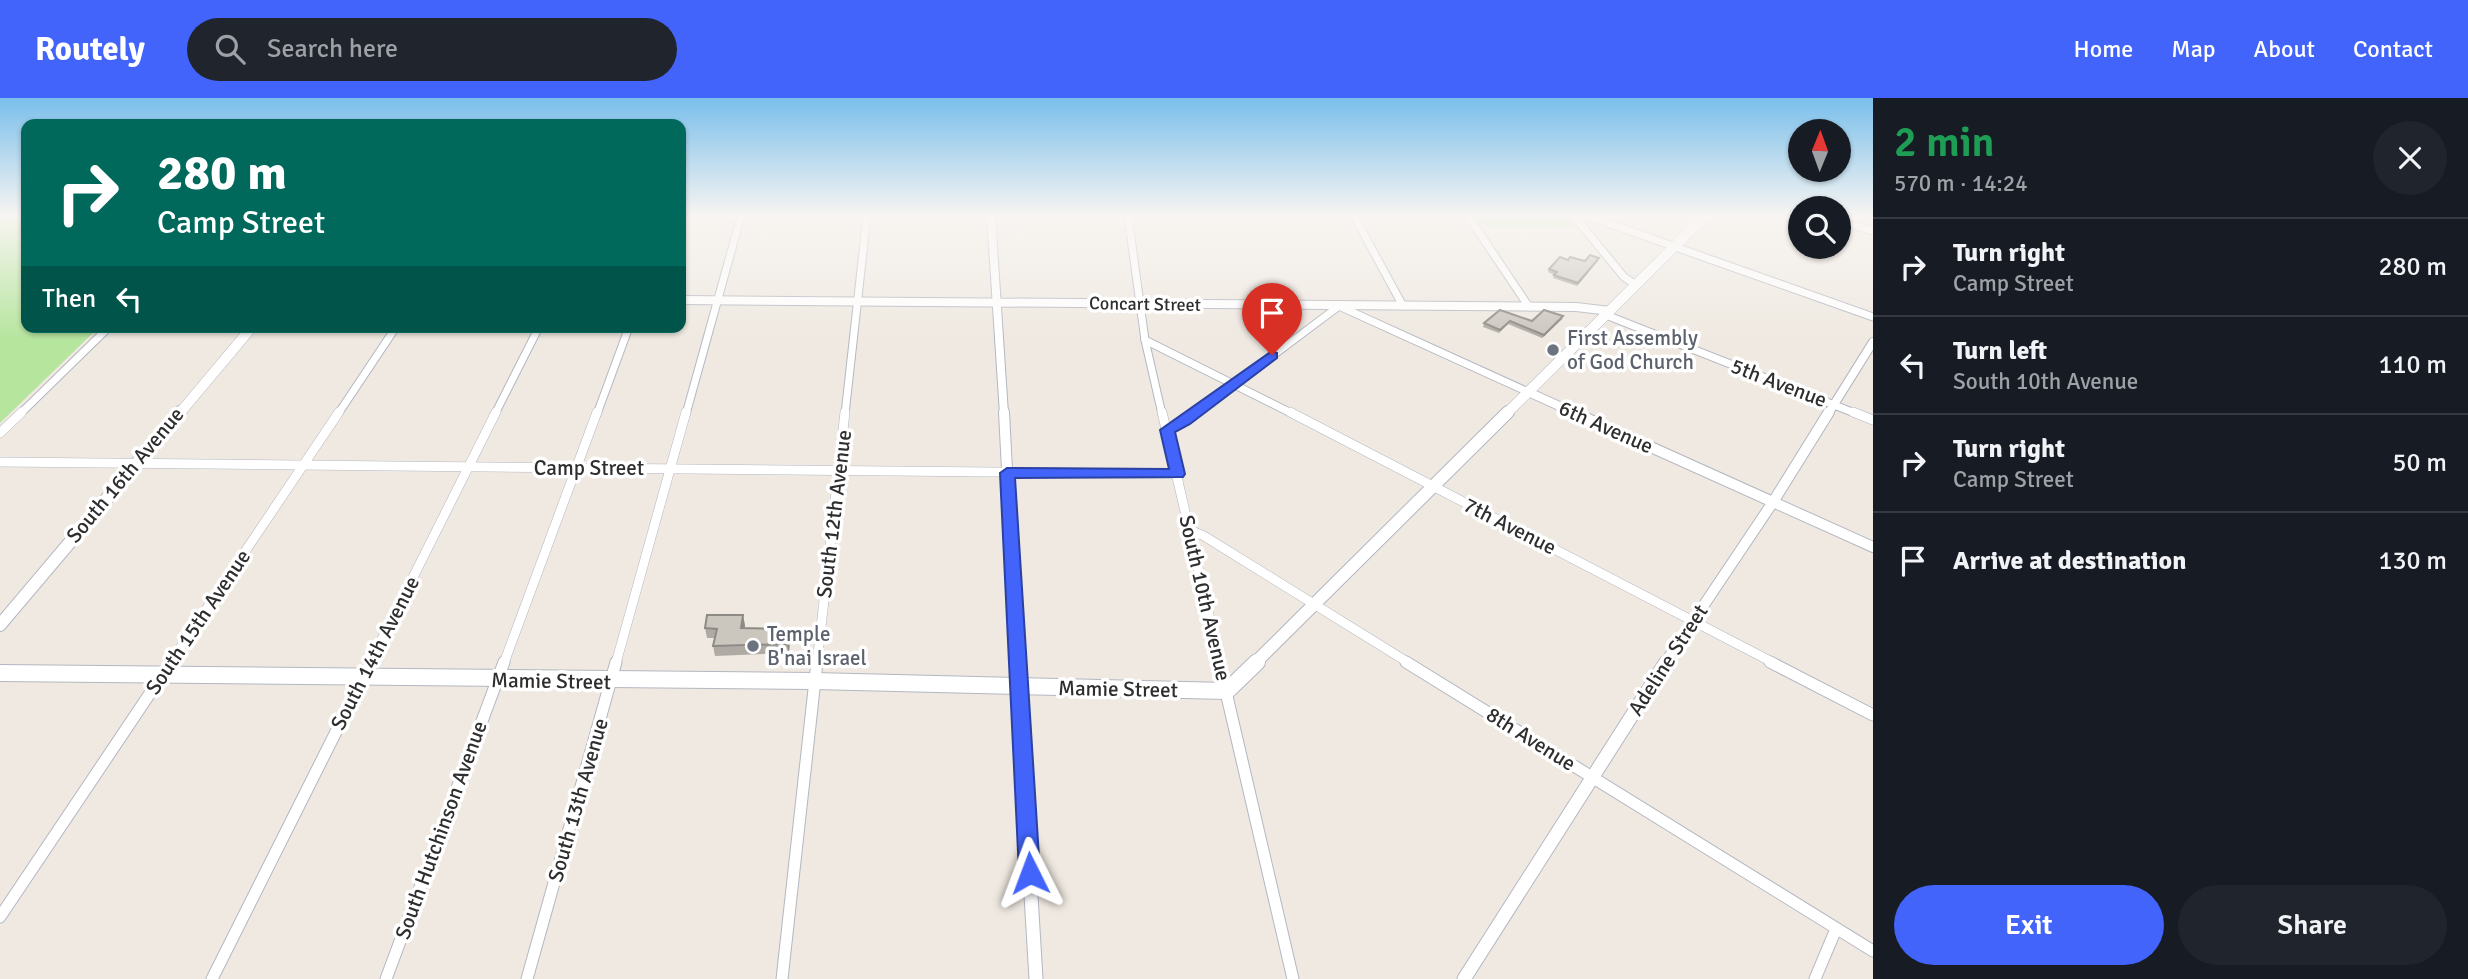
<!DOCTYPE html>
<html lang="en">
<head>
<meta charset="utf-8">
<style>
  :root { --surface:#171b24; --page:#20242c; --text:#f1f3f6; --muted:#9ea1a6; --line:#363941; --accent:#4264fb }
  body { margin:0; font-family:Signika,sans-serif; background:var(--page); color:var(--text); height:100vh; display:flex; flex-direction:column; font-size:26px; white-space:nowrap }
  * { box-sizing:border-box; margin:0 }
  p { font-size:23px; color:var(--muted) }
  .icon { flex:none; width:38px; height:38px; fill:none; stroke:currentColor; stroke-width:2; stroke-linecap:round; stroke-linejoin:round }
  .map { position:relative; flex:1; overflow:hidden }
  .panel { display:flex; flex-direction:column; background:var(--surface); width:595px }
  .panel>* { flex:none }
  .guide { position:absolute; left:21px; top:21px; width:665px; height:214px; border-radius:14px; box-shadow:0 2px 5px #0004; background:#00695c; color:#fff; overflow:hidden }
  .needle { width:46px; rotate:1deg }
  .fabs { position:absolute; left:1788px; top:21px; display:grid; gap:14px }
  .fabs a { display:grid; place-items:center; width:63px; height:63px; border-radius:50%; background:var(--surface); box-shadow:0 2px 5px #0004; font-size:35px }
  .pin { position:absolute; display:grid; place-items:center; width:60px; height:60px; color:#fff; margin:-72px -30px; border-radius:50% 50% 50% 0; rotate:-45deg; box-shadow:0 0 7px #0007 }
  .pin .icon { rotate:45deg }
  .me { position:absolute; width:77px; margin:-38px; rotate:357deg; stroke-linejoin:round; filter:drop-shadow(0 0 5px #0008) }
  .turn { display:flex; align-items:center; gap:24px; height:147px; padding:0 21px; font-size:32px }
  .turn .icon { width:91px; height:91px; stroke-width:2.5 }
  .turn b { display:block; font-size:49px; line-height:60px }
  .then { display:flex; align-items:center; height:66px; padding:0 21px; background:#0003; gap:14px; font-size:26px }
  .round { display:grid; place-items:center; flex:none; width:74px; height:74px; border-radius:37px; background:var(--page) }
  .summary { display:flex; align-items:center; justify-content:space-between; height:119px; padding:0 21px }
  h1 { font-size:42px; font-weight:600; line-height:52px; color:#1e9e55 }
  .action { display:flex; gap:14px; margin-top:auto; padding:14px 21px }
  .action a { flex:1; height:80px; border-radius:42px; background:var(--accent); color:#fff; font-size:28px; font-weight:600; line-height:80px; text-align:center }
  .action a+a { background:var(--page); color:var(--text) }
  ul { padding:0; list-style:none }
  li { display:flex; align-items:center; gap:21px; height:98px; padding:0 21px; border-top:2px solid var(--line) }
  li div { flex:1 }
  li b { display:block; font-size:26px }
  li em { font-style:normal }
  header { display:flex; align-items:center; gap:42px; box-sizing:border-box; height:98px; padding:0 35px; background:var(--accent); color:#fff }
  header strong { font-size:33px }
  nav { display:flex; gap:38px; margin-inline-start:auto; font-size:24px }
  .search { width:490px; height:63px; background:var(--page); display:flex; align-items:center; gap:18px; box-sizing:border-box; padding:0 24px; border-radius:38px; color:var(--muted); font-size:26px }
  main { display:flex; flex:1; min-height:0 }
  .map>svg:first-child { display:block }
  .green { fill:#b6e59e }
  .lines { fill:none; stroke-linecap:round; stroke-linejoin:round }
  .minor-far2-casing { stroke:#b4b7c1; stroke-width:9 }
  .minor-far1-casing { stroke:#b4b7c1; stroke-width:10 }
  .minor-casing { stroke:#b4b7c1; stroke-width:13 }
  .tertiary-far2-casing { stroke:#b4b7c1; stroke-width:10 }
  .tertiary-far1-casing { stroke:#b4b7c1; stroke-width:12 }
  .tertiary-casing { stroke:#b4b7c1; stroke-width:15 }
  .secondary-far2-casing { stroke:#b4b7c1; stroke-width:11 }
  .secondary-far1-casing { stroke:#b4b7c1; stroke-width:14 }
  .secondary-casing { stroke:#b4b7c1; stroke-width:18 }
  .minor-far2 { stroke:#fff; stroke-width:7 }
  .minor-far1 { stroke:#fff; stroke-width:9 }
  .minor { stroke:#fff; stroke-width:11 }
  .tertiary-far2 { stroke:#fff; stroke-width:8 }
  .tertiary-far1 { stroke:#fff; stroke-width:10 }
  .tertiary { stroke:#fff; stroke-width:13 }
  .secondary-far2 { stroke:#fff; stroke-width:10 }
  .secondary-far1 { stroke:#fff; stroke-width:12 }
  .secondary { stroke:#fff; stroke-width:16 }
  .wall { fill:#afaba4 }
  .shaded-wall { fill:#8e8b86 }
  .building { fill:#cbc7bf; stroke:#8e8b86; stroke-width:2 }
  .route { fill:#4264fb; stroke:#2b41a3; stroke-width:2 }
  .worship-dot { fill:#6b7280; stroke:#fff; stroke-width:2.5 }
  .labels { text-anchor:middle; stroke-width:7; stroke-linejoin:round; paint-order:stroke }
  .far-street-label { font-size:18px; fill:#2e2e2e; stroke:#fff }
  .worship-label { font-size:21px; fill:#5b616d; stroke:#fff; text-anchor:start }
  .street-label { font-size:21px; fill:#2e2e2e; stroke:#fff }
</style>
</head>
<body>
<header>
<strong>Routely</strong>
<div class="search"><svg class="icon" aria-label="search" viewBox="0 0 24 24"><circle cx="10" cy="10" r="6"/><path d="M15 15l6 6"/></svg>Search here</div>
<nav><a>Home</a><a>Map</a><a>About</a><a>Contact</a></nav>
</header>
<main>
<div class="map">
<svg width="1873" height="881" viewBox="0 0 1873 881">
  <rect width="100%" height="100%" fill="#efe9e1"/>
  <g class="green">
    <polygon points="0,118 26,118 26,229 99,229 0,325"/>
    <polygon points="1468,118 1574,118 1583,129 1475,128"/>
  </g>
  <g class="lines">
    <g class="minor-far2-casing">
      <g id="minor-far2">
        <polyline points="1128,118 1145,242 1162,316"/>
        <polyline points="1354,118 1403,208"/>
        <polyline points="1468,118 1529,209"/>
        <polyline points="1574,118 1624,179 1636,187"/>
        <polyline points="1588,118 1873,219"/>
        <polyline points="1839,123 1873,133"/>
        <polyline points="1606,217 1857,316"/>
        <polyline points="1145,242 1293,316"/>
        <polyline points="20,316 109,229"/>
        <polyline points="338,316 396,229"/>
        <polyline points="495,316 539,229"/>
        <polyline points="597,316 629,229"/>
        <polyline points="686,316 741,118"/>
        <polyline points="845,316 867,118"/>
        <polyline points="1195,316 1339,208 1526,293"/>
      </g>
    </g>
    <g class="minor-far1-casing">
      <g id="minor-far1">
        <polyline points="1162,314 1220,565"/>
        <polyline points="1290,314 1774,565"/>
        <polyline points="1853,314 1873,322"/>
        <polyline points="1168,332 1197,314"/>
        <polyline points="0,335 22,314"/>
        <polyline points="0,364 1178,376"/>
        <polyline points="1188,431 1204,438 1409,565"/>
        <polyline points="170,565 339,314"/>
        <polyline points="370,565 496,314"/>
        <polyline points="504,565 597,314"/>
        <polyline points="616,565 686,314"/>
        <polyline points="817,565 845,314"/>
      </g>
    </g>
    <g class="minor-casing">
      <g id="minor">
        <polyline points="1219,564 1293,881"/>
        <polyline points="1406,564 1873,853"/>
        <polyline points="1770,564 1873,617"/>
        <polyline points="0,819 171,564"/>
        <polyline points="212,881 371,564"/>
        <polyline points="386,881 504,564"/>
        <polyline points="527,881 616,564"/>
        <polyline points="782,881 817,564"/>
        <polyline points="1815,881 1836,831"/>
      </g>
    </g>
    <g class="tertiary-far2-casing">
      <g id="tertiary-far2">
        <polyline points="991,118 1004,316"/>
        <polyline points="681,202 1576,209 1610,213"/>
        <polyline points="1526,293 1577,316"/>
        <polyline points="1828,316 1873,244"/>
      </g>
    </g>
    <g class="tertiary-far1-casing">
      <g id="tertiary-far1">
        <polyline points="1004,314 1017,565"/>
        <polyline points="1573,314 1873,449"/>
        <polyline points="1665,565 1773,404 1829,314"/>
      </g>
    </g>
    <g class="tertiary-casing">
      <g id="tertiary">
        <polyline points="1017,564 1036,881"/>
        <polyline points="1464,881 1666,564"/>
      </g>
    </g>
    <g class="secondary-far2-casing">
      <g id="secondary-far2">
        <polyline points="179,316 252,229"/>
        <polyline points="1506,316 1705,118"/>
      </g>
    </g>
    <g class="secondary-far1-casing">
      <g id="secondary-far1">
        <polyline points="0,527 180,314"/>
        <polyline points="1255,565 1508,314"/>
      </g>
    </g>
    <g class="secondary-casing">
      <polyline id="secondary" points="0,575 814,583 1227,593 1257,564"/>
    </g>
    <use href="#minor-far2" class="minor-far2"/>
    <use href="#minor-far1" class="minor-far1"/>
    <use href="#minor" class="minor"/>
    <use href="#tertiary-far2" class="tertiary-far2"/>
    <use href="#tertiary-far1" class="tertiary-far1"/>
    <use href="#tertiary" class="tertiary"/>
    <use href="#secondary-far2" class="secondary-far2"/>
    <use href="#secondary-far1" class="secondary-far1"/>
    <use href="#secondary" class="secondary"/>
  </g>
  <g class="wall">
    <polygon points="1568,162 1585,163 1598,163 1577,188 1553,180 1554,177 1548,174 1549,171"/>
    <polygon points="1500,212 1532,223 1563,218 1562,221 1542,240 1508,226 1499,235 1483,229 1484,225"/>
    <polygon points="745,527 744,530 789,531 790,541 789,555 715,558 713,548 715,540 707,540 705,530"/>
  </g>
  <g class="shaded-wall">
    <polygon points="1563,218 1562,221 1542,240 1544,237"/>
    <polygon points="743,517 745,527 743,540 741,530"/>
    <polygon points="789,531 790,541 789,555 787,546"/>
  </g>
  <g class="building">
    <polygon points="1590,157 1599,160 1578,185 1554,177 1557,174 1549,171 1560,159 1568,162 1570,159 1585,163"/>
    <polygon points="1500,212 1532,223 1544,212 1563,218 1544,237 1510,223 1500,232 1484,225"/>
    <polygon points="707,517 743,517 741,530 789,531 787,546 713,548 717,531 705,530"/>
  </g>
  <linearGradient id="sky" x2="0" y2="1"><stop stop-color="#7abfeb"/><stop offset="0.49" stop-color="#f8f5f2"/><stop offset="1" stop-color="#f8f5f2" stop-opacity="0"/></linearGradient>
  <rect width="1873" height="241" fill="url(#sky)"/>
  <polygon class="route" points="1272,253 1277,255 1277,260 1190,326 1175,334 1185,376 1183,379 1015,380 1040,775 1037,782 1030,785 1022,782 1019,775 1000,375 1007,370 1169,371 1160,332"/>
  <g class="worship-dot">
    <circle cx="1553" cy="252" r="7"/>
    <circle cx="753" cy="548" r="7"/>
  </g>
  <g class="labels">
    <g class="far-street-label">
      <text transform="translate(1145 206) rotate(1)" y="6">Concart Street</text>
    </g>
    <g class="worship-label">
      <text x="1567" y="247">First Assembly<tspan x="1567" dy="24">of God Church</tspan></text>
      <text x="767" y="543">Temple<tspan x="767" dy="24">B'nai Israel</tspan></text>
    </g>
    <g class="street-label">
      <text transform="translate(1779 285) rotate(21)" y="7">5th Avenue</text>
      <text transform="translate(1606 329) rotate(24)" y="7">6th Avenue</text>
      <text x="589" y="377">Camp Street</text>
      <text transform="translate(125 377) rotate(-50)" y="7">South 16th Avenue</text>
      <text transform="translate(834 416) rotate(-83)" y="7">South 12th Avenue</text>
      <text transform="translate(1510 428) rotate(27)" y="7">7th Avenue</text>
      <text transform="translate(1205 500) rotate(77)" y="7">South 10th Avenue</text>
      <text transform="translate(198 524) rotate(-56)" y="7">South 15th Avenue</text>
      <text transform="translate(375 555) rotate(-63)" y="7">South 14th Avenue</text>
      <text transform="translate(1668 562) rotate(-57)" y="7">Adeline Street</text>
      <text transform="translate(551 583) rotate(1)" y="7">Mamie Street</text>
      <text transform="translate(1118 591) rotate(1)" y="7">Mamie Street</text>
      <text transform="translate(1531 641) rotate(32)" y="7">8th Avenue</text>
      <text transform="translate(578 702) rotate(-74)" y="7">South 13th Avenue</text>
      <text transform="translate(441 732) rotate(-70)" y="7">South Hutchinson Avenue</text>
    </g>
  </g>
</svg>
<div class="fabs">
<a><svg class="needle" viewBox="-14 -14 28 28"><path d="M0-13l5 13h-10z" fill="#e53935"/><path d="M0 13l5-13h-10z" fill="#9ea1a6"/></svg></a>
<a><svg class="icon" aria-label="search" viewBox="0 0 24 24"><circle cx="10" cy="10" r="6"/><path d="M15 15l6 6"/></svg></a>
</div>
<div class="pin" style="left:1272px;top:257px;background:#d93025"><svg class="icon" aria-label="arrive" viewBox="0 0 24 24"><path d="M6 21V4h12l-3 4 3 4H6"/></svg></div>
<svg class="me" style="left:1030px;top:775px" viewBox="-20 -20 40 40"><path d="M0-17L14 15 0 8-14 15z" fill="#4264fb" stroke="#fff" stroke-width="4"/></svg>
<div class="guide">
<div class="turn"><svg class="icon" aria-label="right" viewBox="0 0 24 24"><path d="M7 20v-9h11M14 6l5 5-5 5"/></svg><div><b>280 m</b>Camp Street</div></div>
<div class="then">Then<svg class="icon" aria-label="left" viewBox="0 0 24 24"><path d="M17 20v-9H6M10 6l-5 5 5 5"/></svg></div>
</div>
</div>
<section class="panel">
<div class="summary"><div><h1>2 min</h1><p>570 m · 14:24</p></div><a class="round"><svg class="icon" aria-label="close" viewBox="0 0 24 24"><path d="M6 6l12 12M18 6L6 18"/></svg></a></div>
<ul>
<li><svg class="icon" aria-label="right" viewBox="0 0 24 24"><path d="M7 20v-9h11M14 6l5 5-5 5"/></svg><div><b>Turn right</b><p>Camp Street</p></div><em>280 m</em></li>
<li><svg class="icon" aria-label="left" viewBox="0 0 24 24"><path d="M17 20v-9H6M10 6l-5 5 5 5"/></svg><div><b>Turn left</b><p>South 10th Avenue</p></div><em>110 m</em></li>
<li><svg class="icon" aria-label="right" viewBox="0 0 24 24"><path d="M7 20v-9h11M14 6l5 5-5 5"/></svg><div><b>Turn right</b><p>Camp Street</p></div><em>50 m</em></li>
<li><svg class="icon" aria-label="arrive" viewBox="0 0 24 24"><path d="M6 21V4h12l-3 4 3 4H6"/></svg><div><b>Arrive at destination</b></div><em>130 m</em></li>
</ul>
<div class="action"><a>Exit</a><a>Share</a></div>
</section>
</main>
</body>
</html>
